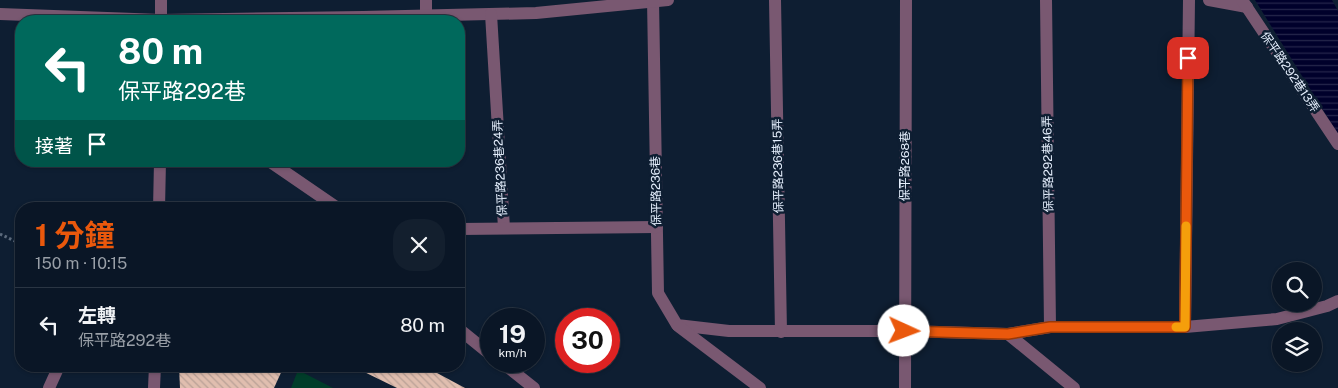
<!DOCTYPE html>
<html lang="zh-TW">
<head>
<meta charset="utf-8">
<style>
  :root { --surface:#0a1626; --page:#131f2e; --text:#f1f3f6; --muted:#999fa7; --line:#2a3543; --accent:#ea580c }
  body { margin:0; font-family:"Public Sans","Noto Sans TC",sans-serif; background:var(--page); color:var(--text); height:100vh; display:flex; flex-direction:column; font-size:19px; white-space:nowrap }
  * { box-sizing:border-box; margin:0 }
  p { font-size:16px; color:var(--muted) }
  .icon { flex:none; width:28px; height:28px; fill:none; stroke:currentColor; stroke-width:2; stroke-linecap:round; stroke-linejoin:round }
  .map { position:relative; flex:1; overflow:hidden }
  .drawer { position:absolute; left:15px; top:202px; width:450px; height:170px; display:flex; flex-direction:column; background:var(--surface); border-radius:20px; box-shadow:0 1px 4px #0004,0 0 0 1px var(--line) }
  .drawer>* { flex:none }
  .hud { position:absolute; left:15px; top:15px; width:450px; height:152px; border-radius:20px; box-shadow:0 1px 4px #0004,0 0 0 1px var(--line); background:#00695c; color:#fff; overflow:hidden }
  .tools { position:absolute; left:1272px; top:262px; display:grid; gap:10px }
  .tools a { display:grid; place-items:center; width:50px; height:50px; border-radius:50%; background:var(--surface); box-shadow:0 1px 4px #0004,0 0 0 1px var(--line); font-size:25px }
  .speed { position:absolute; left:480px; top:308px; display:flex; gap:10px; font-size:25px; font-weight:700; text-align:center }
  .speed>* { display:grid; place-content:center; width:65px; height:65px; border-radius:50%; background:var(--surface); box-shadow:0 1px 4px #0004,0 0 0 1px var(--line); line-height:1 }
  .speed small { font-size:12px; font-weight:400 }
  .speed .limit { border:8px solid #d22; background:#fff; color:#111 }
  .pin { position:absolute; display:grid; place-items:center; width:42px; height:42px; color:#fff; margin:-21px; border-radius:10px; box-shadow:0 2px 8px #0006 }
  .me { position:absolute; width:55px; margin:-28px; rotate:92deg; stroke-linejoin:round; filter:drop-shadow(0 0 4px #0008) }
  .turn { display:flex; align-items:center; gap:18px; height:105px; padding:0 20px; font-size:22px }
  .turn .icon { width:65px; height:65px; stroke-width:2.5 }
  .turn b { display:block; font-size:35px; line-height:42px }
  .then { display:flex; align-items:center; height:48px; padding:0 20px; background:#0003; gap:10px; font-size:19px }
  .round { display:grid; place-items:center; flex:none; width:52px; height:52px; border-radius:20px; background:var(--page) }
  .summary { display:flex; align-items:center; justify-content:space-between; height:85px; padding:0 20px }
  h1 { font-size:30px; font-weight:700; line-height:38px; color:var(--accent) }
  ul { padding:0; list-style:none }
  li { display:flex; align-items:center; gap:15px; height:75px; padding:0 20px; border-top:1px solid var(--line) }
  li div { flex:1 }
  li b { display:block; font-size:19px }
  li em { font-style:normal }
  .map>svg:first-child { display:block }
  .green { fill:#003d2a }
  .water { fill:url(#water-rules) }
  .building { fill:url(#building-back-hatch) }
  .lines { fill:none; stroke-linecap:round; stroke-linejoin:round }
  .path { stroke:#5c6a7c; stroke-width:3; stroke-dasharray:2.5 2.5; stroke-linecap:butt }
  .minor { stroke:#795871; stroke-width:12 }
  .route-casing { stroke:#983908; stroke-width:12 }
  .route { stroke:#ea580c; stroke-width:9 }
  .slow { stroke:#f59e0b; stroke-width:9 }
  .labels { text-anchor:middle; stroke-width:5; stroke-linejoin:round; paint-order:stroke }
  .street-label { font-size:12px; fill:#e5effd; stroke:#0e1e32 }
</style>
</head>
<body>
<div class="map">
<svg width="1338" height="388" viewBox="0 0 1338 388">
  <defs>
    <pattern id="water-rules" width="6" height="5" patternUnits="userSpaceOnUse" patternTransform="scale(1.25)"><rect width="6" height="5" fill="#00002b"/><path d="M0 2.5h6" fill="none" stroke="#25264b"/></pattern>
    <pattern id="building-back-hatch" width="6" height="6" patternUnits="userSpaceOnUse" patternTransform="scale(1.25)"><rect width="6" height="6" fill="#e0beaf"/><path d="M-1 5l2 2M0 0l6 6M5-1l2 2" fill="none" stroke="#b9a096"/></pattern>
  </defs>
  <rect width="100%" height="100%" fill="#0e1e32"/>
  <polygon class="green" points="298,370 333,388 291,388"/>
  <polygon class="water" points="1255,0 1332,0 1338,11 1338,134"/>
  <g class="building">
    <polygon points="179,366 284,366 274,388 180,388"/>
    <polygon points="352,366 424,366 465,388 397,388"/>
  </g>
  <g class="lines">
    <polyline class="path" points="0,234 21,244"/>
    <g class="minor">
      <polyline points="161,0 161,21"/>
      <polyline points="426,0 426,16"/>
      <polyline points="653,0 658,293 677,325 729,331 905,331 1008,334 1050,327 1185,327 1277,319 1327,306 1338,301"/>
      <polyline points="775,0 781,332"/>
      <polyline points="1046,0 1050,327"/>
      <polyline points="1209,0 1247,7"/>
      <polyline points="1242,0 1338,144"/>
      <polyline points="0,14 161,20 363,17 536,13 668,0"/>
      <polyline points="491,14 504,228"/>
      <polyline points="269,161 339,209"/>
      <polyline points="159,209 160,161"/>
      <polyline points="459,229 657,227"/>
      <polyline points="678,326 760,388"/>
      <polyline points="1185,327 1189,0"/>
      <polyline points="459,329 491,355"/>
      <polyline points="1008,334 1074,388"/>
      <polyline points="500,361 534,388"/>
      <polyline points="49,388 59,366"/>
      <polyline points="154,388 155,366"/>
      <polyline points="905,388 906,0"/>
    </g>
  </g>
  <g class="lines">
    <g class="route-casing">
      <polyline id="route" points="904,331 1008,334 1050,327 1185,327 1188,58"/>
    </g>
    <use href="#route" class="route"/>
    <polyline class="slow" points="1176,327 1185,327 1186,226"/>
  </g>
  <g class="labels">
    <g class="street-label">
      <text transform="translate(1290 72) rotate(56)" y="4">保平路292巷13弄</text>
      <text transform="translate(1048 164) rotate(-91)" y="4">保平路292巷46弄</text>
      <text transform="translate(778 166) rotate(-91)" y="4">保平路236巷15弄</text>
      <text transform="translate(905 166) rotate(-90)" y="4">保平路268巷</text>
      <text transform="translate(500 168) rotate(-93)" y="4">保平路236巷24弄</text>
      <text transform="translate(656 191) rotate(-91)" y="4">保平路236巷</text>
    </g>
  </g>
</svg>
<div class="tools">
<a><svg class="icon" aria-label="search" viewBox="0 0 24 24"><circle cx="10" cy="10" r="6"/><path d="M15 15l6 6"/></svg></a>
<a><svg class="icon" aria-label="layers" viewBox="0 0 24 24"><path d="M12 4l9 5-9 5-9-5zM3 14l9 5 9-5"/></svg></a>
</div>
<div class="speed"><div>19<small>km/h</small></div><div class="limit">30</div></div>
<div class="pin" style="left:1188px;top:58px;background:#d93025"><svg class="icon" aria-label="arrive" viewBox="0 0 24 24"><path d="M6 21V4h12l-3 4 3 4H6"/></svg></div>
<svg class="me" style="left:904px;top:331px" viewBox="-20 -20 40 40"><circle r="19" fill="#fff"/><path d="M0-13L10 11 0 6-10 11z" fill="#ea580c"/></svg>
<div class="hud">
<div class="turn"><svg class="icon" aria-label="left" viewBox="0 0 24 24"><path d="M17 20v-9H6M10 6l-5 5 5 5"/></svg><div><b>80 m</b>保平路292巷</div></div>
<div class="then">接著<svg class="icon" aria-label="arrive" viewBox="0 0 24 24"><path d="M6 21V4h12l-3 4 3 4H6"/></svg></div>
</div>
<section class="drawer">
<div class="summary"><div><h1>1 分鐘</h1><p>150 m · 10:15</p></div><a class="round"><svg class="icon" aria-label="close" viewBox="0 0 24 24"><path d="M6 6l12 12M18 6L6 18"/></svg></a></div>
<ul>
<li><svg class="icon" aria-label="left" viewBox="0 0 24 24"><path d="M17 20v-9H6M10 6l-5 5 5 5"/></svg><div><b>左轉</b><p>保平路292巷</p></div><em>80 m</em></li>
</ul>
</section>
</div>
</body>
</html>
